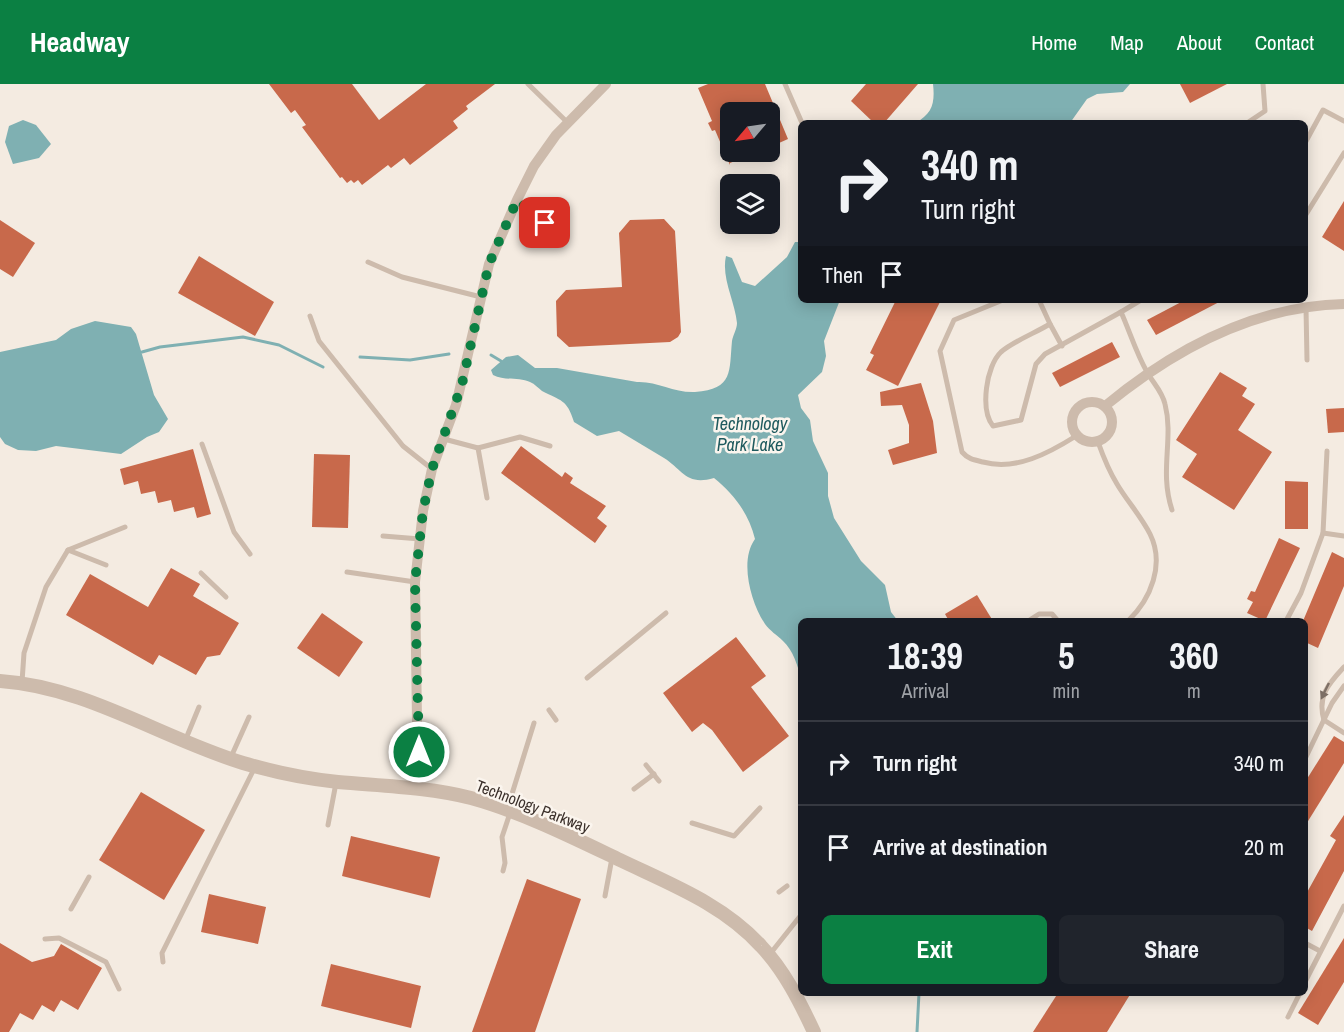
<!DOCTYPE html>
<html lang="en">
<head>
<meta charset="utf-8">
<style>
  :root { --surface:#171b24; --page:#20242c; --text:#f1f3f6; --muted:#9ea1a6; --line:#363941; --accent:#0b8043 }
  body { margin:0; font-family:"Archivo Narrow",sans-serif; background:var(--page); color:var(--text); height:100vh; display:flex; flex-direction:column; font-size:22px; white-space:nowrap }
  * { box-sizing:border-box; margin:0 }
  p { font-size:20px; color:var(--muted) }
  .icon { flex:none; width:33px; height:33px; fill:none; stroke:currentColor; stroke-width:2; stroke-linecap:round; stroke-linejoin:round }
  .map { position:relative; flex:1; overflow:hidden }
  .sheet { position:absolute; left:798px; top:534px; width:510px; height:378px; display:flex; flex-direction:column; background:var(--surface); border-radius:9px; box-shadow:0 3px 15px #0003 }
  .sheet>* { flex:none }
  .guide { position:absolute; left:798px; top:36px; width:510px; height:183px; border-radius:9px; box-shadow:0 3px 15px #0003; background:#171b24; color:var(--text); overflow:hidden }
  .needle { width:39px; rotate:241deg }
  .controls { position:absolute; left:720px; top:18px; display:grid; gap:12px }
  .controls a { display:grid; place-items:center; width:60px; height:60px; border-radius:9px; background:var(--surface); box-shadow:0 3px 15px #0003; font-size:30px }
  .pin { position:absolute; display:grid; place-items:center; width:51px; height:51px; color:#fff; margin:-26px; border-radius:12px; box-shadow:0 3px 9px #0006 }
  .me { position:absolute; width:66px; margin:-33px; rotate:0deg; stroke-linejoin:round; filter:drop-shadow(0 0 4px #0008) }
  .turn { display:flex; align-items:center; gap:21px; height:126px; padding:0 24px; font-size:27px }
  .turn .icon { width:78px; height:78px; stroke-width:2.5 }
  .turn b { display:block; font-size:42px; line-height:51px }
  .then { display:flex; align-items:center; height:57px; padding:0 24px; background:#0003; gap:12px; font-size:22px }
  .eta { display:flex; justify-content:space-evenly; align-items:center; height:102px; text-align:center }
  .eta b { font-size:36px; font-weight:700; line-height:42px }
  .primary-button { display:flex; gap:12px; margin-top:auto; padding:12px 24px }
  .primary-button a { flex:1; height:69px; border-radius:9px; background:var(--accent); color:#fff; font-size:24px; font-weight:700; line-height:69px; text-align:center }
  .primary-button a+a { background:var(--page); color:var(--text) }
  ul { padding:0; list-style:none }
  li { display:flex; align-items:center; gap:18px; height:84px; padding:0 24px; border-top:2px solid var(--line) }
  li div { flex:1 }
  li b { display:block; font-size:22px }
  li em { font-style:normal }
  header { display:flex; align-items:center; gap:36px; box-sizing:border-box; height:84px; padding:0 30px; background:var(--accent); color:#fff }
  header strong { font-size:28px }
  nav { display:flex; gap:33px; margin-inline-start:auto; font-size:21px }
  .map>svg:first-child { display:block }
  .water { fill:#7fb0b2 }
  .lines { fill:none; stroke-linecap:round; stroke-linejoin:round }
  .stream { stroke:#7fb0b2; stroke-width:3 }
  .building { fill:#c8694b }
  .service { stroke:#cdbbac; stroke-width:5 }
  .minor { stroke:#cdbbac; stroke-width:10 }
  .tertiary { stroke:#cdbbac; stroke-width:14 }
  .oneway { fill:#7d6f65 }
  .route { stroke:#0b8043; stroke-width:10; stroke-dasharray:0 18 }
  .labels { text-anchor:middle; stroke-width:5; stroke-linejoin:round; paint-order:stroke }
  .street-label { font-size:16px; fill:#3b302b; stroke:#fbf5ee }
  .water-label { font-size:18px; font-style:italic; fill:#1f5a5e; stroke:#fbf5ee }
</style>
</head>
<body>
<header>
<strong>Headway</strong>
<nav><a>Home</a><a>Map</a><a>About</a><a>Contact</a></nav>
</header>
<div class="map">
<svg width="1344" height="948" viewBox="0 0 1344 948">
  <rect width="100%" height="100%" fill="#f4ebe1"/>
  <g class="water">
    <path d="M933,0H1130L1123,8L1097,10L1087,15L1070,39H915C933,30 935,18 933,0Z"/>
    <polygon points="23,36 36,41 51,60 39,74 13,80 5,58 9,42"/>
    <path d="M795,158H801V216H840L824,257L826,272L822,288L798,311L801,324L810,336L813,357L828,389V412L834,434L861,477L885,501L891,528L898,537H801V595C798,582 793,566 783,557C777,551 770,547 765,540C751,519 739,477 755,455C749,430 734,410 714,394C686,402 683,386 664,374C649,365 634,356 619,347L597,352L574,338C567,315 561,317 542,307C538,304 535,300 530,298C519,293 505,297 493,291L491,286L506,273L518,271L535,284H557L637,298C657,297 674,309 695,308C734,305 729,287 732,257C733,251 737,245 737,239C735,217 721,194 726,172L732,174L742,198L755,202L787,173Z"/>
    <polygon points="95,237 131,243 136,250 154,311 168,335 159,348 147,353 121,370 56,362 36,367 18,366 5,360 0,353 0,268 56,256 71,245"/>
  </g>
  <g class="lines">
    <g class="stream">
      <polyline points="142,268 160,263 243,253 279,261 323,283"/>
      <polyline points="491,271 501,277"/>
      <polyline points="360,273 410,276 449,270"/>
      <polyline points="917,948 919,909"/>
    </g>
  </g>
  <g class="building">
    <polygon points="269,0 352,0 379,36 426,0 495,0 466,22 468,25 453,37 458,44 410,81 404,74 391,84 388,81 362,101 358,96 354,99 351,96 347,99 342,93 340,94 302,43 306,41 295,26 291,29"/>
    <polygon points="708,0 765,0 788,55 770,63 770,28 730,28 730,68 757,68 730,79 730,81 715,46 712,47 708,39 712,37 698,4"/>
    <polygon points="866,0 918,0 884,39 874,39 851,17"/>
    <polygon points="1180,0 1227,0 1190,19"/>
    <polygon points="1344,117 1344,167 1322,153"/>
    <polygon points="664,135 675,147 681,248 678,253 670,258 569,263 557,252 556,217 566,206 622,203 619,149 630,136"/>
    <polygon points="0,136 35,159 13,193 0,185"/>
    <polygon points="199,172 274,218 255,252 178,209"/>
    <polygon points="896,216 941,216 898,302 866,286 874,271 870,269"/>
    <polygon points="1185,216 1223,216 1156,251 1147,236"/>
    <polygon points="1112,258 1120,273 1060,303 1052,289"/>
    <polygon points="1220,288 1247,304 1242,312 1255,320 1238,346 1272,368 1234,426 1182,393 1197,370 1176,356"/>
    <polygon points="921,299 933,337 937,369 893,381 888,366 909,359 909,341 902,321 881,322 880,308"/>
    <polygon points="1344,324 1344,348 1328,349 1326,325"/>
    <polygon points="521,362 562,393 565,388 573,394 570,399 606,422 597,434 607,442 595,459 501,389"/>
    <polygon points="193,365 211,430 197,434 194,423 174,428 171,416 158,419 155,407 141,410 138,397 124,401 120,385"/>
    <polygon points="314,370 350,371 348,444 312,443"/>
    <polygon points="1285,397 1308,398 1308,445 1285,445"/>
    <polygon points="1279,454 1300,464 1265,537 1247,529 1253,518 1247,515 1251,507 1255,508"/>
    <polygon points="1332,468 1344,474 1344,502 1318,564 1305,558 1305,537 1303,537"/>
    <polygon points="171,484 200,500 193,512 239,539 220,571 207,573 196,591 159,571 153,581 66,531 90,490 148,523"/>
    <polygon points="977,511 993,537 949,537 945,530"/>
    <polygon points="322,529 363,558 339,593 297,564"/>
    <polygon points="736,553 766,592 751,603 789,652 743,688 712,646 703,639 692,648 663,609"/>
    <polygon points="1334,652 1344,658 1344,679 1305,742 1305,698"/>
    <polygon points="141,708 205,746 164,816 99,776"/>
    <polygon points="1344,731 1344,787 1312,847 1305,843 1305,812 1336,756 1330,752"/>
    <polygon points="351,752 440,773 430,814 342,792"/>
    <polygon points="527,795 581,815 535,948 472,948"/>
    <polygon points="209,810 266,823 258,860 201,848"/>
    <polygon points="1344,854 1344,898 1318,941 1298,929"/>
    <polygon points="0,859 32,878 54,872 61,860 102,884 78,926 61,916 54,928 42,921 33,936 20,929 9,948 0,948"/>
    <polygon points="331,880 421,902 411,944 321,922"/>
    <polygon points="1058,909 1131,909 1107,948 1033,948"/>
  </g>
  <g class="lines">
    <g class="service">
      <polyline points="528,0 568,39"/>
      <polyline points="785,0 802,39"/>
      <polyline points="1247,39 1265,27 1263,0"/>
      <polyline points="1305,59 1323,26 1344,37"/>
      <polyline points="758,96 758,100"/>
      <polyline points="517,116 566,156"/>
      <polyline points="1305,132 1344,69"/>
      <polyline points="368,178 402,193 481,213"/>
      <path d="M1003,216L954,236L940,267L962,368C968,375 974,376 983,378C1016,387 1049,369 1076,352"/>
      <path d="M1039,216L1050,240C1035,249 1014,257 1001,268C986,282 980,326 993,342L1021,336L1036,280L1045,270L1121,228"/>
      <path d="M1141,216L1121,228C1130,248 1136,269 1147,288C1153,299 1162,307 1165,320C1174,355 1159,387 1172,426"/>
      <polyline points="1306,224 1307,276"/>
      <polyline points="310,232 319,257 403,362 432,385"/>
      <polyline points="1050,240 1062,262"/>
      <polyline points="444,355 478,364 520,353 550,362"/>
      <path d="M1098,358C1103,372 1109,387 1117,400C1127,417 1141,432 1150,450C1165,480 1151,515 1128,537"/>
      <polyline points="202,360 234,448 250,470"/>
      <polyline points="478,364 487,414"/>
      <polyline points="1323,449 1344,452"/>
      <polyline points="383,452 420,455"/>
      <polyline points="68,466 106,481"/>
      <polyline points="347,488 415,498"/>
      <polyline points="201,489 226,513"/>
      <polyline points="1028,537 1039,530 1052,530 1058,537"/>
      <polyline points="1286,537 1301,509 1323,449 1327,367"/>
      <polyline points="1305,581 1305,582"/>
      <polyline points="587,594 666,529"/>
      <polyline points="22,598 24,569 46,503 68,466 125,443"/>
      <polyline points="549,626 556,636"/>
      <path d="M1324,636C1317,613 1328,600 1344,583"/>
      <polyline points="1324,636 1344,649"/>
      <polyline points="185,657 199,623"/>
      <polyline points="231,673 249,633"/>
      <polyline points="1305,675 1332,619 1344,602"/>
      <polyline points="646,681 659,697"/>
      <polyline points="634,705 654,690"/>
      <polyline points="507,726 534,639"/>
      <polyline points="692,739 734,752 760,724"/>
      <polyline points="328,741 336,699"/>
      <polyline points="503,787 505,779 502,753 510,729"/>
      <polyline points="779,808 787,802"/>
      <polyline points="605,812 612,774"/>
      <polyline points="71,825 89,793"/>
      <polyline points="45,855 59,854 106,878 119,905"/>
      <polyline points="1305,859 1320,867"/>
      <polyline points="770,870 801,831"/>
      <polyline points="163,878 162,869 255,683"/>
      <polyline points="1305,898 1344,822"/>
      <polyline points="1288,933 1300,909"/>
    </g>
    <g class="minor">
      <circle cx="1092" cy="338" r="20"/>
      <path d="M1105,322C1173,266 1254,222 1344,220"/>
      <polyline points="418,705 415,498 423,427 432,385 456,321 489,180 517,116 534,82 556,51 606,0"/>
    </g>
    <path class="tertiary" d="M0,597C87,603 161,654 243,679C274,688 307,695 338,698C382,702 428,703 471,714C522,728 572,753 620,776C670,800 723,820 761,862C784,886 800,918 814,948"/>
  </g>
  <defs><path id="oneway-solid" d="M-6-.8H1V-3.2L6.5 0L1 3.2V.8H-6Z" transform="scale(1.5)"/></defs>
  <use class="oneway" href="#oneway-solid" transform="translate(1325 607) rotate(116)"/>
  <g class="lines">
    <polyline class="route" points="419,668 415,498 423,427 432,385 462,300 489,180 517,116 545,139"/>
  </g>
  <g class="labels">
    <g class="street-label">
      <text transform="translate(533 722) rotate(21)" y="6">Technology Parkway</text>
    </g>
    <g class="water-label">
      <text x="750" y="346">Technology<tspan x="750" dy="21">Park Lake</tspan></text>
    </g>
  </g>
</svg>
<div class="controls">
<a><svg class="needle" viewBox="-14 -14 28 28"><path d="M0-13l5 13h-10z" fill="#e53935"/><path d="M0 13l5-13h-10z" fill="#9ea1a6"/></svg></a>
<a><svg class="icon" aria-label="layers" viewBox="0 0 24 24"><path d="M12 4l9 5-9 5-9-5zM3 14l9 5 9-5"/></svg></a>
</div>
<div class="pin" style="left:545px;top:139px;background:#d93025"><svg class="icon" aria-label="arrive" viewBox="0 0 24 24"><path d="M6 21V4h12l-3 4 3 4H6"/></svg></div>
<svg class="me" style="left:419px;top:668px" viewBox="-20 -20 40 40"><circle r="17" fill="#0b8043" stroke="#fff" stroke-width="3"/><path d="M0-11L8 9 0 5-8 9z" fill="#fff"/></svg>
<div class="guide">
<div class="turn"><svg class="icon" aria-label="right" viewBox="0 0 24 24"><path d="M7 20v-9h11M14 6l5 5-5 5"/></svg><div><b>340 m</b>Turn right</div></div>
<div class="then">Then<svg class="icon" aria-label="arrive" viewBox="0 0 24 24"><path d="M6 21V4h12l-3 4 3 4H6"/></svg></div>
</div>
<section class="sheet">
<div class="eta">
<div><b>18:39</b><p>Arrival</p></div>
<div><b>5</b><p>min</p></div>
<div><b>360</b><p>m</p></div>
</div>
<ul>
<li><svg class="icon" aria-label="right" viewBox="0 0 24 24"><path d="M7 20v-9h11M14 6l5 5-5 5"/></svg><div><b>Turn right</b></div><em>340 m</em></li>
<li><svg class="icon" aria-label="arrive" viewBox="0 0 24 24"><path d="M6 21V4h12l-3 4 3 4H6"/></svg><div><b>Arrive at destination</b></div><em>20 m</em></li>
</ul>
<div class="primary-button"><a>Exit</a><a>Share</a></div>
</section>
</div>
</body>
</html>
